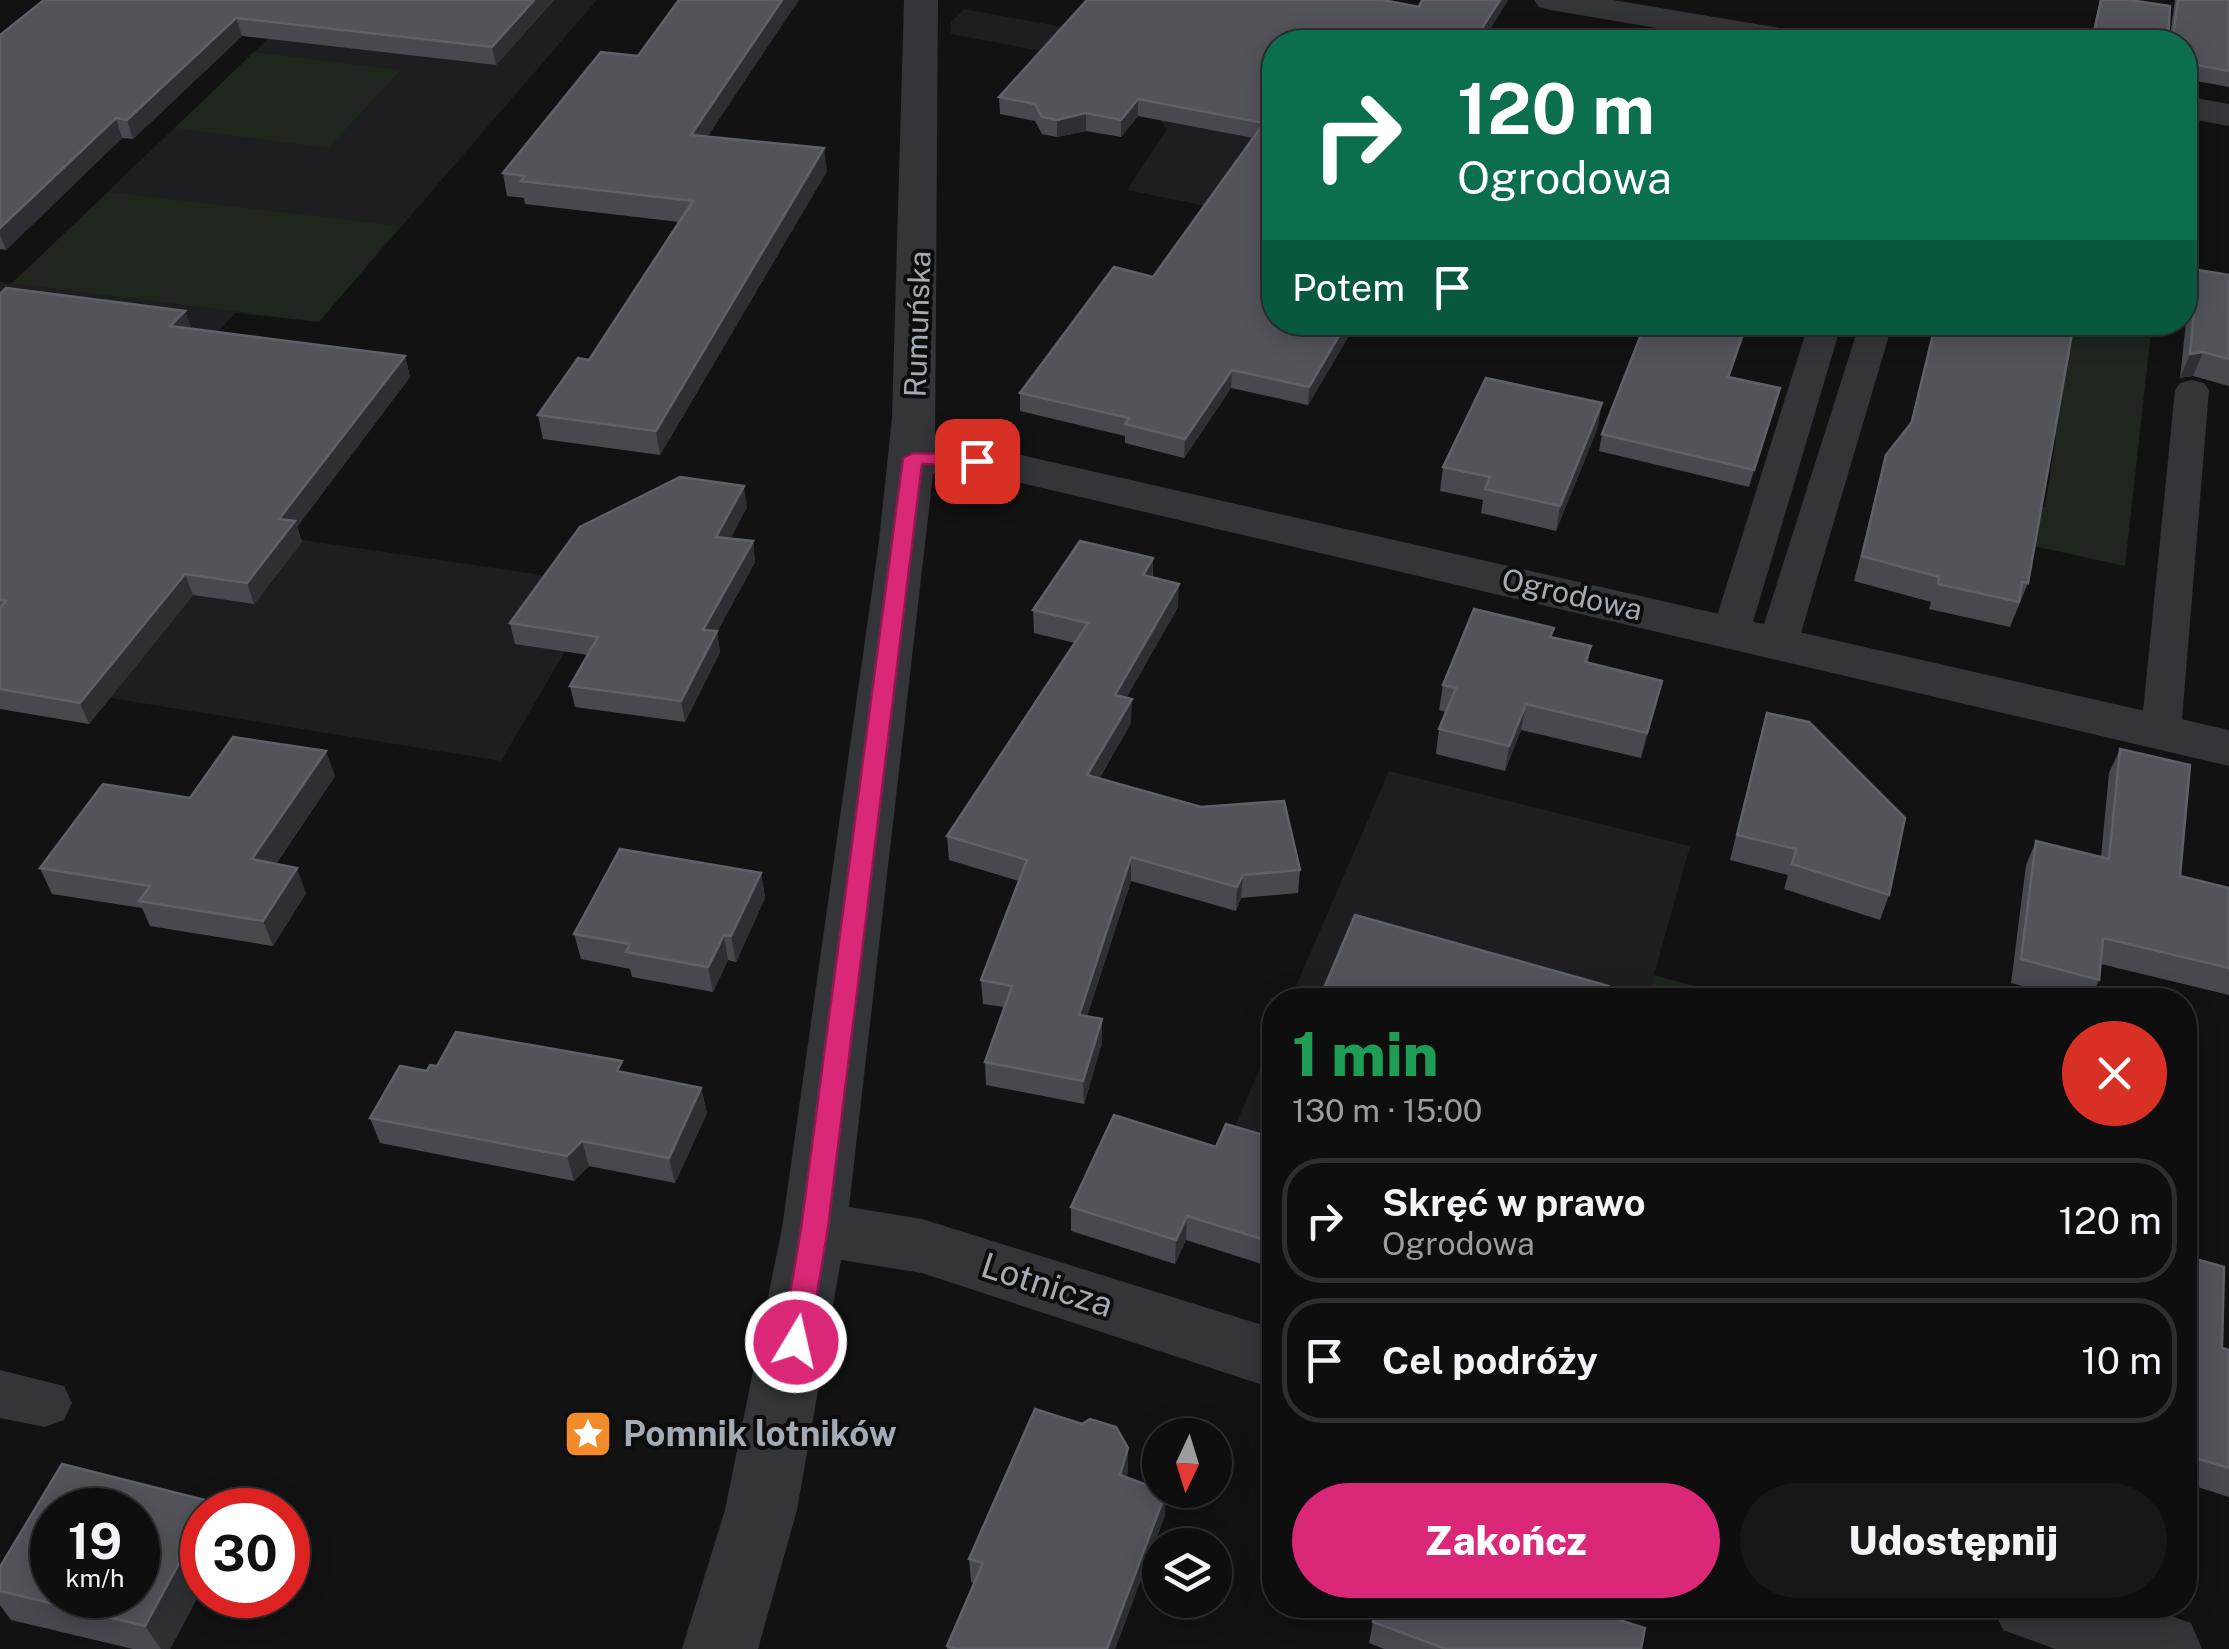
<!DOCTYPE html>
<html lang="pl">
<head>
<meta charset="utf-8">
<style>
  :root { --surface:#0e0e0e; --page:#171717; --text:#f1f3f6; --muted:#9b9c9e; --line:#2e2e2e; --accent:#db2777 }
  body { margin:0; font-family:"Public Sans",sans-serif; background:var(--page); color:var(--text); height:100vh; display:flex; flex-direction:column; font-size:38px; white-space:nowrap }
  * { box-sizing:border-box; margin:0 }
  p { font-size:32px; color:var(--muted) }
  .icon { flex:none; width:55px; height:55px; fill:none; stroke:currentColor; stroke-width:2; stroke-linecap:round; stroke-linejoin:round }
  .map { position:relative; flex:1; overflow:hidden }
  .panel { position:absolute; left:1262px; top:988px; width:935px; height:630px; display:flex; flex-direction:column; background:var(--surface); border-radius:40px; box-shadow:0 5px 25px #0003,0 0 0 2px var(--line) }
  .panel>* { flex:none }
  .top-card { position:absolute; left:1262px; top:30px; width:935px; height:305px; border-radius:40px; box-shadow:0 5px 25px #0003,0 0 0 2px var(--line); background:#0b6e4f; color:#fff; overflow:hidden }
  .needle { width:65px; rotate:184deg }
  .fabs { position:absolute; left:1142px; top:1418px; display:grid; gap:20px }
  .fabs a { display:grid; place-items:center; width:90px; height:90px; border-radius:50%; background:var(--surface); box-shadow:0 5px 25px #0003,0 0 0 2px var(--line); font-size:50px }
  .speed { position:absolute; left:30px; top:1488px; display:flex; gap:20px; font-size:50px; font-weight:700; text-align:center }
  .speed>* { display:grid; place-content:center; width:130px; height:130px; border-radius:50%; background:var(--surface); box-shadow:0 5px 25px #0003,0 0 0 2px var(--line); line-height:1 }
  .speed small { font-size:25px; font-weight:400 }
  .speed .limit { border:15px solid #d22; background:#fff; color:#111 }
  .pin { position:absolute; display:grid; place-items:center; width:85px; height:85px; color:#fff; margin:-42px; border-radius:20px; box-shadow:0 5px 15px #0006 }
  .me { position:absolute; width:110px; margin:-55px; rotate:9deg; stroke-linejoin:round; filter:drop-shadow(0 0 8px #0008) }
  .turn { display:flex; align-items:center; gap:35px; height:210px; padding:0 30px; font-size:45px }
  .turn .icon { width:130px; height:130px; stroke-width:2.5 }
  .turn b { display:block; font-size:70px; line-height:85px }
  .then { display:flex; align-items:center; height:95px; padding:0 30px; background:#0003; gap:20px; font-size:38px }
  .round { display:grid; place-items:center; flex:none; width:105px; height:105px; border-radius:52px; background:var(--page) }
  .head { display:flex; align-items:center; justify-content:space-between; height:170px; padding:0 30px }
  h1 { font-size:60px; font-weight:800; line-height:75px; color:#1e9e55 }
  .cta { display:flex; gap:20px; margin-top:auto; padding:20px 30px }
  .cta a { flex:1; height:115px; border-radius:60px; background:var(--accent); color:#fff; font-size:40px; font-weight:800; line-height:115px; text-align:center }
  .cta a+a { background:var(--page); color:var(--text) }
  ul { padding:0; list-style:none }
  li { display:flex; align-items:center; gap:30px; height:125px; margin:0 20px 15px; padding:0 10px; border:5px solid var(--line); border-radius:40px }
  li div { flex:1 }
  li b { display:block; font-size:38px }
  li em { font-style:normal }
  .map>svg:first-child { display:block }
  .built { fill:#1e1e20 }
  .green { fill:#1e261e }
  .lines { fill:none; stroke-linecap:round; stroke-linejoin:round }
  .service { fill:#333538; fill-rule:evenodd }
  .minor { fill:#333538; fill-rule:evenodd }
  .wall { fill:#48494f }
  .shaded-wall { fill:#2e2f32 }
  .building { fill:#52545a; stroke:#5e6268; stroke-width:2.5; fill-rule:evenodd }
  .route { fill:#db2777; stroke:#8e194d; stroke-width:2.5 }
  .labels { text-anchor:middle; stroke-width:8; stroke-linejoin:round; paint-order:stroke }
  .street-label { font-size:30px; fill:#a3abb4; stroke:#0d0d0e }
  .near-street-label { font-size:35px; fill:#a3abb4; stroke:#0d0d0e }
  .near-poi-label { font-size:35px; font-weight:bold; fill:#a3abb4; stroke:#0d0d0e; text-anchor:start }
</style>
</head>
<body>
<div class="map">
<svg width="2229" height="1649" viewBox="0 0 2229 1649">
  <rect width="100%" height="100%" fill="#121213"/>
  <g class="built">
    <polygon points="315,0 597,0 319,322 235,313 63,505 604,584 501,761 67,691 0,510 0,282 12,283 299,9"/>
    <polygon points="964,9 1275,66 1275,220 1127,190 1167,129 1160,120 1090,60 951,34 951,22"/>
    <polygon points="1389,771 1690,846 1647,1000 1290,1000"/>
    <polygon points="1275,1033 1275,1269 1186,1240"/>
  </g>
  <g class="green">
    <polygon points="254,52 401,70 328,148 175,128"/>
    <polygon points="109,192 400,226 319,322 12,283"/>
    <polygon points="2049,323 2152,323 2125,566 1887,514 2045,507 2056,437 1916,401 1921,377 2050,403 2062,387 2072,327"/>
    <polygon points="1654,975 1744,1000 1647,1000"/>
  </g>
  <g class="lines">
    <g class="service">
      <polygon points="1809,322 1842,322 1750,632 1745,641 1731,645 1717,641 1712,632"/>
      <polygon points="1860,322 1893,322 1798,643 1792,652 1778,656 1764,652 1758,643"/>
      <polygon points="2192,380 2204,383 2209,390 2181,732 2175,742 2161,746 2147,742 2141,732 2175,390 2180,383"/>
      <polygon points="0,1370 64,1386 72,1403 64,1420 45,1427 0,1418"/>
    </g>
    <g class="minor">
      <polygon points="904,0 938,0 935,446 1021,455 2229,730 2229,766 1021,483 933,474 849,1207 922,1219 1275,1329 1275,1389 922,1273 841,1260 797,1510 758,1649 682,1649 725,1510 782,1228 879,541 892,418"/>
      <polygon points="1534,0 1613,0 1798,31 1811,34 1816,42 1738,42 1551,10 1539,7"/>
      <polygon points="2185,96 2229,104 2229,126 2185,118"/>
      <polygon points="1992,1605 2140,1605 2191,1623 2202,1649 2055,1649 2003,1630"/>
    </g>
  </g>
  <g class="wall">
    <polygon points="44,0 554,0 496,65 242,36 133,139 122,138 6,250 0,249 0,35"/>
    <polygon points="1422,0 1508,0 1482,42 1275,42 1357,322 1308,405 1231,388 1184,458 1125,443 1125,436 1020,411 1020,393 1153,277 1253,138 1138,116 1121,137 1086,131 1057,137 1042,134 1035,121 1000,114 999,97 1419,7"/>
    <polygon points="2100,0 2168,42 2090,42"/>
    <polygon points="2175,0 2229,0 2229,87 2185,79 2185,42 2169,42"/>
    <polygon points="708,136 827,171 660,455 543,439 538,415 589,360 679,222 525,204 524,198 507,196 503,173"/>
    <polygon points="2198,270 2229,275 2229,386 2193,376 2180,378 2189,294"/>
    <polygon points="0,294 185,311 191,329 405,356 410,377 297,527 302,542 254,604 193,595 89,724 0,709"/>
    <polygon points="1935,322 2074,322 2028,583 2010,627 1929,609 1931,602 1854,581 1886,455 1910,424"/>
    <polygon points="1730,377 1780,388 1749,487 1599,451 1602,434"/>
    <polygon points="1598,427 1556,531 1481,513 1483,500 1440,491 1443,467"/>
    <polygon points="747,507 730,539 753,541 755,562 717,632 720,652 685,722 575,707 570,686 588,655 515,644 510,623"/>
    <polygon points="1153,558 1153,577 1178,607 1126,698 1131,723 1099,779 1300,870 1298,893 1241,898 1236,911 1131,881 1087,1016 1102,1019 1102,1043 1084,1104 986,1085 985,1062 1004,1007 983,1004 981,980 1019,881 949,860 947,836 1075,643 1034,633 1033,610"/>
    <polygon points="1552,638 1591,646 1588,662 1662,681 1641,758 1521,730 1505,771 1436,754 1439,729 1446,712 1439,710 1443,685"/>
    <polygon points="1760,738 1889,895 1880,920 1784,889 1788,875 1730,860"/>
    <polygon points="2120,749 2180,876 2229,888 2229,995 2101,964 2099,980 2090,1000 2075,1000 2011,983 2026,865 2036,841 2101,857 2109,773"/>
    <polygon points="335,776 276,864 306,893 273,946 150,926 142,908 52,894 40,868 190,798"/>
    <polygon points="761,873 765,898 736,962 728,960 713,992 632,977 630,969 581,959 574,934"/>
    <polygon points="437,1066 625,1073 701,1088 707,1113 675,1183 589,1166 574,1181 380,1143 370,1118 427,1071"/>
    <polygon points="1275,1107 1275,1268 1186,1240 1175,1264 1071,1231 1071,1207 1216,1147 1263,1135"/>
    <polygon points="2185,1256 2222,1348 2229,1350 2229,1497 2185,1483"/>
    <polygon points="1128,1471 1126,1477 1165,1515 1115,1649 947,1649 947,1646 974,1583 971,1582 969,1559"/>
    <polygon points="0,1567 202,1589 170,1649 133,1649 11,1620 0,1605"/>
    <polygon points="1373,1622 1641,1649 1384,1649 1369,1643"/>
  </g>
  <g class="shaded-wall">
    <polygon points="534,0 554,0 496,65 492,47"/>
    <polygon points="782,0 799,0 694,157 691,135"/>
    <polygon points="1500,0 1508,0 1482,42 1473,42"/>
    <polygon points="236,18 242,36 133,139 127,120"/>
    <polygon points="1138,99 1138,116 1121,137 1121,120"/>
    <polygon points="1086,113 1086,131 1057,137 1057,120"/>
    <polygon points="116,118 122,138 6,250 0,235 0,228"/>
    <polygon points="824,148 827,171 660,455 656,431"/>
    <polygon points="185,311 192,331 170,326"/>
    <polygon points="1347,322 1357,322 1308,405 1309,387"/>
    <polygon points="1747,322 1749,322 1724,393 1728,377"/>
    <polygon points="2203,352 2193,376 2180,378 2190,354"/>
    <polygon points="405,356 410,377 297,527 302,542 254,604 247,583 279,519"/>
    <polygon points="1232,370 1231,388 1184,458 1185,439"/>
    <polygon points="1780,388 1776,404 1749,487 1754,470"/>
    <polygon points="1602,403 1598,427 1556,531 1560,506"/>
    <polygon points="744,486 747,507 720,557 716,537"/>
    <polygon points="753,541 755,562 717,632 720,652 685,722 681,701 703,630"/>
    <polygon points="1153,558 1152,582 1143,575"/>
    <polygon points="185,574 193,595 89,724 80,703"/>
    <polygon points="1179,584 1178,607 1115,718 1115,695"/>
    <polygon points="1662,681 1656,706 1641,758 1647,733"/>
    <polygon points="1132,699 1131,723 1087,799 1087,775"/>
    <polygon points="1526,704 1521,730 1505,771 1509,746"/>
    <polygon points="326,751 335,776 262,884 252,859"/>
    <polygon points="1131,857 1131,881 1080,1038 1079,1015"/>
    <polygon points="297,868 306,893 273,946 263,921"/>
    <polygon points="761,873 765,898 736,962 731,936"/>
    <polygon points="1243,875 1241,898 1236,911 1237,887"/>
    <polygon points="724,935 728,960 713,992 708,967"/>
    <polygon points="1102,1019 1102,1043 1084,1104 1083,1081"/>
    <polygon points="701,1088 707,1113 675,1183 669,1158"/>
    <polygon points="582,1141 589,1166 574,1181 567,1156"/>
    <polygon points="1187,1216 1186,1240 1175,1264 1176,1240"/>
    <polygon points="1128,1448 1128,1471 1120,1499 1120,1475"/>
    <polygon points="1166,1492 1165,1515 1115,1649 1107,1649"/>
    <polygon points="202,1521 202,1589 170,1649 161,1649 145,1626"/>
  </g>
  <g class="building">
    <polygon points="44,0 534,0 492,47 236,18 127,120 116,118 0,228 0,35"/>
    <polygon points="679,0 782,0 691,135 824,148 656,431 538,415 578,358 589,360 693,201 521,181 525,176 503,173 601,52 638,56"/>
    <polygon points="1087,0 1383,0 1419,7 1422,0 1500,0 1473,42 1275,42 1275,322 1347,322 1309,387 1232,370 1185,439 1125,424 1129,418 1020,393 1114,267 1153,277 1264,123 1138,99 1121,120 1086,113 1057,120 1042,117 1035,104 999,97"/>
    <polygon points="2101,0 2129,0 2170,6 2168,42 2092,42"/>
    <polygon points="2178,0 2229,0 2229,71 2185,63 2185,42 2172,42"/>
    <polygon points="2198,270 2229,275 2229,359 2203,352 2190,354"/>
    <polygon points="6,288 185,311 170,326 405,356 279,519 295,521 247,583 185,574 80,703 0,689 0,608 6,601 0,600 0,294"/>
    <polygon points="1646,322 1747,322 1728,377 1780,388 1754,470 1602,434"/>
    <polygon points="1936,322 2074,322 2028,583 2022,582 2019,602 1938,584 1939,577 1862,556 1886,455 1912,422"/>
    <polygon points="1486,378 1602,403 1560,506 1485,489 1490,477 1443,467"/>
    <polygon points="680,477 744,486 716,537 753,541 703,630 717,631 681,701 570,686 598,637 510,623 580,527"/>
    <polygon points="1080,541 1153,558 1143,575 1179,584 1115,695 1132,699 1087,775 1201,807 1284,801 1300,870 1243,875 1237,887 1131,857 1079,1015 1102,1019 1083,1081 985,1062 1012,986 981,980 1027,860 947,836 1088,623 1033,610"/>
    <polygon points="1474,609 1554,628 1550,637 1591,646 1585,662 1662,681 1647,733 1526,704 1509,746 1439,729 1456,688 1443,685"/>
    <polygon points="1767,713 1809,722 1905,818 1889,895 1792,864 1796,849 1737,835"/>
    <polygon points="233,737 326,751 252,859 297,868 263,921 139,901 150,886 40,868 103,784 190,798"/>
    <polygon points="2120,749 2190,765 2180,876 2229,888 2229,968 2103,938 2099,980 2021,959 2036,841 2109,859"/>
    <polygon points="620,849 761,873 731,936 724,935 708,967 626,952 630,944 574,934"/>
    <polygon points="1355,915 1609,986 1605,1000 1319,1000"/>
    <polygon points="456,1032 622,1061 617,1071 701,1088 669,1158 582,1141 567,1156 370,1118 400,1066 427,1071 430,1065 437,1066"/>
    <polygon points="1275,1107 1275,1243 1187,1216 1176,1240 1071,1207 1114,1115 1216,1147 1226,1124 1263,1135"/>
    <polygon points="2185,1256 2224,1267 2222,1348 2229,1350 2229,1468 2185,1455"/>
    <polygon points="1035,1409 1082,1424 1090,1419 1116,1427 1128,1448 1120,1475 1166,1492 1107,1649 955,1649 947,1646 983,1563 969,1559"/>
    <path d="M62,1464L213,1502L209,1510H202V1521L145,1626L0,1591V1567ZM52,1510H138V1595H52Z"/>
    <polygon points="1378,1605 1572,1605 1645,1628 1641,1649 1446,1649 1373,1622"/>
  </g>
  <polygon class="route" points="913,453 977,455 987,461 977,466 922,464 828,1228 809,1342 805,1351 796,1354 786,1351 782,1342 801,1228 903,458"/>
  <defs>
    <g id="sight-square" transform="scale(2.5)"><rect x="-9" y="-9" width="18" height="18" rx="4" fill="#f38b2a" stroke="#0d0d0e"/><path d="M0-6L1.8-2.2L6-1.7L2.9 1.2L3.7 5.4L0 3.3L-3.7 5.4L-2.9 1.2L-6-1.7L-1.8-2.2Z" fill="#fff"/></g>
  </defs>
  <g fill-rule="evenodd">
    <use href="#sight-square" x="588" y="1434"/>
  </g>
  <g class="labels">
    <g class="street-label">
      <text transform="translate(918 324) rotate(-88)" y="10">Rumuńska</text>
      <text transform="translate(1572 595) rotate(13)" y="10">Ogrodowa</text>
    </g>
    <g class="near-street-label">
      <text transform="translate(1047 1285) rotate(18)" y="12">Lotnicza</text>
    </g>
    <g class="near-poi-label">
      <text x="623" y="1446">Pomnik lotników</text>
    </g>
  </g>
</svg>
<div class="fabs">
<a><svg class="needle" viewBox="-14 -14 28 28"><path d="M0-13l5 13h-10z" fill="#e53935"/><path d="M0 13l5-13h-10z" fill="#9b9c9e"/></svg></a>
<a><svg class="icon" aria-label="layers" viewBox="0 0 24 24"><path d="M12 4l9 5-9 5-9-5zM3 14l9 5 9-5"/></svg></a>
</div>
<div class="speed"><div>19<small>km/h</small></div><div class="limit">30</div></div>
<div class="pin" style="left:977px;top:461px;background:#d93025"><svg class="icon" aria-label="arrive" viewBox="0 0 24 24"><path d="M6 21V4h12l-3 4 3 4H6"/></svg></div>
<svg class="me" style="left:796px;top:1342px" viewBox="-20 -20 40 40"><circle r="17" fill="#db2777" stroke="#fff" stroke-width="3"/><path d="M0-11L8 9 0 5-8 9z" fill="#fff"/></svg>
<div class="top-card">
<div class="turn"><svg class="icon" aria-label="right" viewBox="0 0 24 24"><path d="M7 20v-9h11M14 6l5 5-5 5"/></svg><div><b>120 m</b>Ogrodowa</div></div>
<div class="then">Potem<svg class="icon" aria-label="arrive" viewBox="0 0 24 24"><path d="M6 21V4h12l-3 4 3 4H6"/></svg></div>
</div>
<section class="panel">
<div class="head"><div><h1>1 min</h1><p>130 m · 15:00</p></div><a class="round" style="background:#d93025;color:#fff"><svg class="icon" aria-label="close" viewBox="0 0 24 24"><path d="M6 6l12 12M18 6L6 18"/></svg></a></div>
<ul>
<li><svg class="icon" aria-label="right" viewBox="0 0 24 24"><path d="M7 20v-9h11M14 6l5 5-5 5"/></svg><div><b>Skręć w prawo</b><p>Ogrodowa</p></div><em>120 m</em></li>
<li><svg class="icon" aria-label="arrive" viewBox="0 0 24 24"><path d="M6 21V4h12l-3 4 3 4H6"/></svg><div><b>Cel podróży</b></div><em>10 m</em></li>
</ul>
<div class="cta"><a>Zakończ</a><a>Udostępnij</a></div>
</section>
</div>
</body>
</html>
